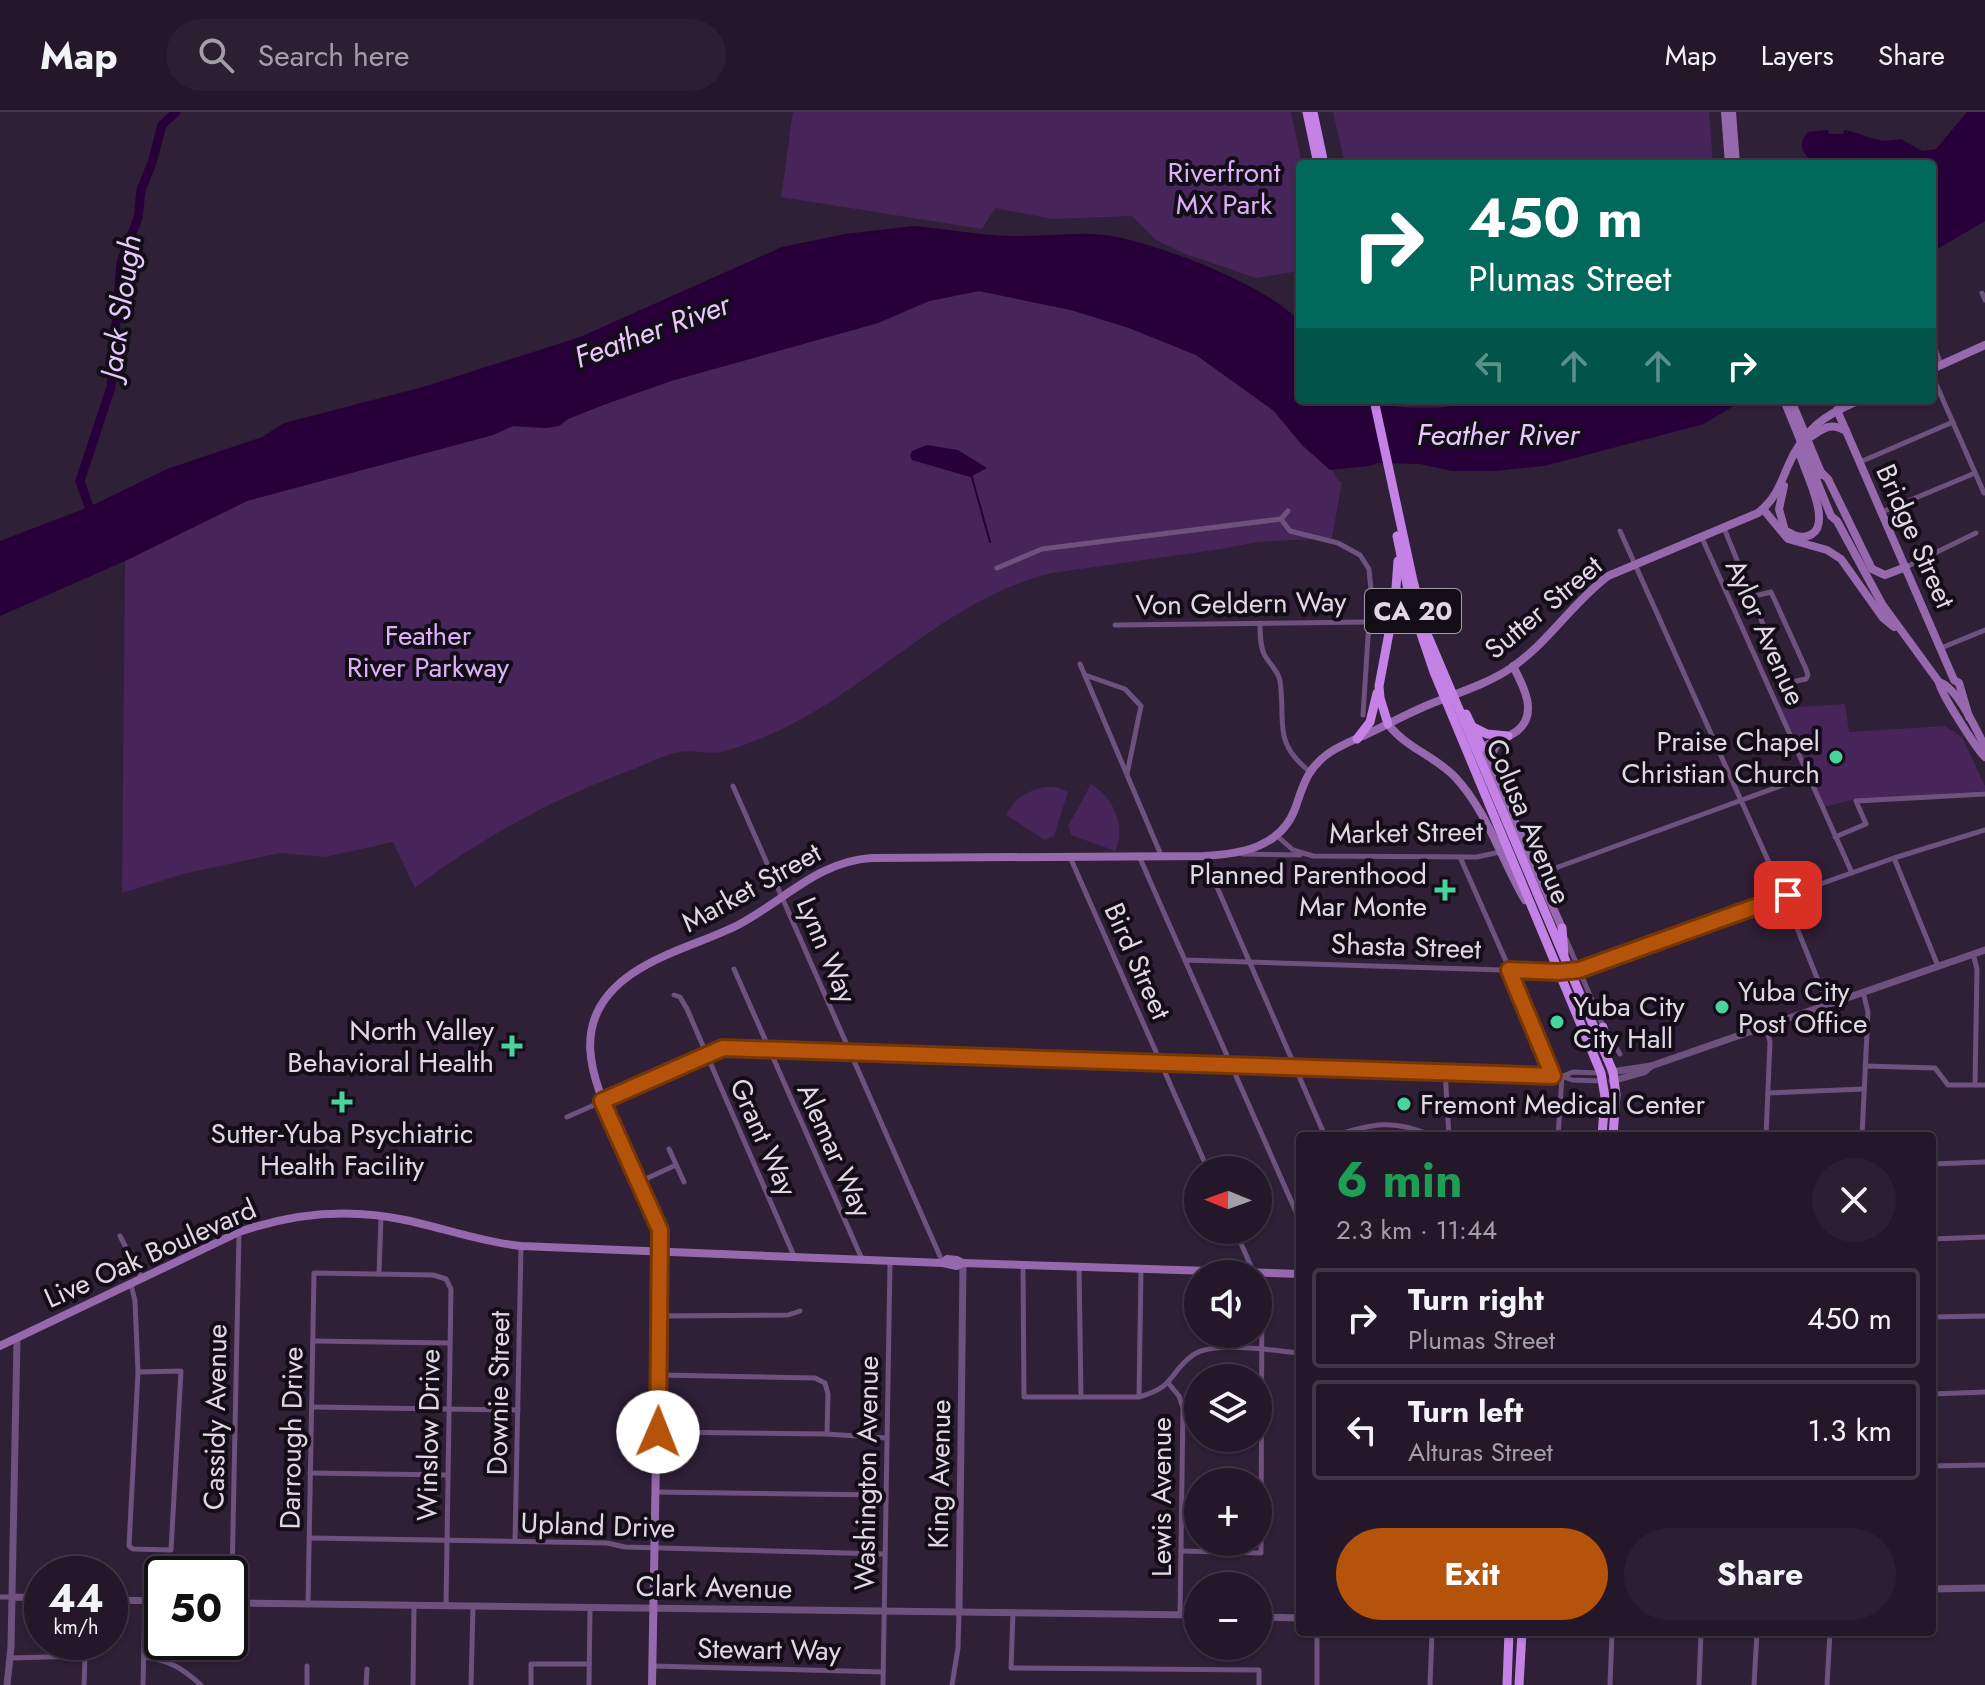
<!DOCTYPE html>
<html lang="en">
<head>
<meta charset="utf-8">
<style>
  :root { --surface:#231729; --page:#2b2031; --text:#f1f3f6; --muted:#a39fa8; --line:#403646; --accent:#b45309 }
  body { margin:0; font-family:Jost,sans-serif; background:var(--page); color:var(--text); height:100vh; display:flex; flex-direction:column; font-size:30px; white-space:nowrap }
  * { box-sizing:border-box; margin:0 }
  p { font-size:26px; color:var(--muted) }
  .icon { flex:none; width:44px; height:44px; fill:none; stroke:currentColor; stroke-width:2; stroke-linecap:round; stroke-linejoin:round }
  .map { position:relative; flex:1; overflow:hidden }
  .panel { position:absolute; left:1296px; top:1020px; width:640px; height:504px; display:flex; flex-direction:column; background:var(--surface); border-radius:8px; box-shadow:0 2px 6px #0004,0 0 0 2px var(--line) }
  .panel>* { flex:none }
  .hud { position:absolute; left:1296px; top:48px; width:640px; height:244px; border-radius:8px; box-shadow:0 2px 6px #0004,0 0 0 2px var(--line); background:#00695c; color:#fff; overflow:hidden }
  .needle { width:52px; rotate:271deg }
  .controls { position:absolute; left:1184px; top:1044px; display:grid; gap:16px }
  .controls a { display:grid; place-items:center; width:88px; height:88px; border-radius:50%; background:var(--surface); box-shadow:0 2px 6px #0004,0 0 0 2px var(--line); font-size:40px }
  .speed { position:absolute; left:24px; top:1444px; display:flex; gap:16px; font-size:40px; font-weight:700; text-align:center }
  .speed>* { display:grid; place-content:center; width:104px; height:104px; border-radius:50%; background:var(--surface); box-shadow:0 2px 6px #0004,0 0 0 2px var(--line); line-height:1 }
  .speed small { font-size:20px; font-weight:400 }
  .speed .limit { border:4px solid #111; border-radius:12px; background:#fff; color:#111 }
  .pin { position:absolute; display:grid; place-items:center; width:68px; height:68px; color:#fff; margin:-34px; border-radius:16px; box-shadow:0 4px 12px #0006 }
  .me { position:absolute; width:88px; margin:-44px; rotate:1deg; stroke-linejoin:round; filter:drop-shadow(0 0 6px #0008) }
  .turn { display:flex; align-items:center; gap:28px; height:168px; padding:0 40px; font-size:36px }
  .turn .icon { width:104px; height:104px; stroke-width:2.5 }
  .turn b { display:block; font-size:56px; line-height:68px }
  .lanes { display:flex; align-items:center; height:76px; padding:0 40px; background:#0003; justify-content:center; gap:40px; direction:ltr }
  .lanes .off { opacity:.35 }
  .round { display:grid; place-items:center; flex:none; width:84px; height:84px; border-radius:42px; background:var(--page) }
  .head { display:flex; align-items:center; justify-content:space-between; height:136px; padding:0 40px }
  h1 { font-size:48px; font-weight:700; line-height:60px; color:#1e9e55 }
  .action { display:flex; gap:16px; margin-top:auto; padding:16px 40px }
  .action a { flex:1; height:92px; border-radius:48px; background:var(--accent); color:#fff; font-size:32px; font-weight:700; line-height:92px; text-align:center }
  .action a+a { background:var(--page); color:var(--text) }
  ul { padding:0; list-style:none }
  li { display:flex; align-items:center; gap:24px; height:100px; margin:0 16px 12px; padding:0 24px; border:4px solid var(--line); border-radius:8px }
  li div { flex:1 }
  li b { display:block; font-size:30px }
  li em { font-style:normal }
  header { display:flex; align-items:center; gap:48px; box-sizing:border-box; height:112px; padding:0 40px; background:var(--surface); border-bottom:2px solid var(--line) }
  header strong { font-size:38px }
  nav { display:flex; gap:44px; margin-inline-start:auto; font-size:28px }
  .search { width:560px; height:72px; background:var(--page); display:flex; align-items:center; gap:20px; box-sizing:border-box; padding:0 28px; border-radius:44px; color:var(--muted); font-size:30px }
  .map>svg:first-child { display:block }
  .green { fill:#472459 }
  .water { fill:#280039 }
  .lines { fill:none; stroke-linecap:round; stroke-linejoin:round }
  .stream { stroke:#280039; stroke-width:2 }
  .river { stroke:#280039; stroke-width:9 }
  .minor { stroke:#6e527d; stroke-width:5 }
  .tertiary { stroke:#6e527d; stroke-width:7 }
  .secondary { stroke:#9669ae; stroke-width:8 }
  .trunk { stroke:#c482e6; stroke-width:9 }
  .route-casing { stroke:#753606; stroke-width:20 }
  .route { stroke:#b45309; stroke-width:14 }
  .poi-dot { fill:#48d49d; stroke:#130d17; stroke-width:3 }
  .labels { text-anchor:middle; stroke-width:8; stroke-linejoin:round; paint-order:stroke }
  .shield { fill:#130d17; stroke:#a39aa8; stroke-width:2 }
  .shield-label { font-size:26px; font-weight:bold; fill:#e1d7e6 }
  .park-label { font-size:28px; fill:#dfb0f9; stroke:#130d17 }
  .street-label { font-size:28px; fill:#e1d7e6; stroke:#130d17 }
  .poi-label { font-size:28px; fill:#e1d7e6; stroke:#130d17; text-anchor:end }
  .water-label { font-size:30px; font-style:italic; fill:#eac7fd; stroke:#130d17 }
</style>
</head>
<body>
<header>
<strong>Map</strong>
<div class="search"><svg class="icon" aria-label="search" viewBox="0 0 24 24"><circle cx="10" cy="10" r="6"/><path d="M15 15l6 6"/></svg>Search here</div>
<nav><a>Map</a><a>Layers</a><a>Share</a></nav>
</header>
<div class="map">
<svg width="1985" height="1573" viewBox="0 0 1985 1573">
  <rect width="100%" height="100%" fill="#2f1f37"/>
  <g class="green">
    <polygon points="793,0 1291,0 1302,52 1300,52 1300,159 1256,166 1183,141 1156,128 1132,104 1052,107 995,96 982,117 781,85"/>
    <polygon points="1333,0 1709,0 1713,52 1345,52"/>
    <path d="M979,179L1071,198L1129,216L1196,243L1274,299L1302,333L1334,360L1338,369L1342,370L1332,426L1258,430L1221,437L1052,461C950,485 877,571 784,616C766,625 742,635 722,640C708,643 693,637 679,640C664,643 648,651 634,657C557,685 480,726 415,776L393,730L325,745L280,741L187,761L122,781L125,449L247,389L493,323L513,314L546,316L558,314L568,307L603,293L671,269L878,211L929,189Z"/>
    <polygon points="1845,592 1849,620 1945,614 1962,625 1985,674 1985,679 1852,688 1824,695 1781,596"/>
    <path d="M1091,672C1113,685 1127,715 1115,739L1071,723L1068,714Z"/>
    <path d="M1046,675H1057L1068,680L1054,724L1045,728L1006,703C1016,685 1026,679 1046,675Z"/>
  </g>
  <g class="water">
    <path d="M1967,0H1985V109L1932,140V52H1818C1803,44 1796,34 1808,20L1828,18L1829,22H1843L1844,18C1870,23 1872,32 1901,27L1922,39L1936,37Z"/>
    <path d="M914,114C947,117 979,123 1012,124C1048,125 1088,117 1122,126C1170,137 1266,173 1299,209L1294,213L1300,219V288C1318,288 1340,284 1357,288C1386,294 1426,300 1456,293V288H1743L1704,312L1544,354L1495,359H1452L1420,352L1378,351L1369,354L1330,358L1302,333L1274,299L1196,243L1129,216L1071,198L979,179L929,189L878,211L671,269L603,293L568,307L559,314L546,316L513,314L493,323L247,389L125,449L0,504V429L89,395L167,357L262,325L284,311L423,275L580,225L782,135L845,122Z"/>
    <polygon points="927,333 958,338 987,356 970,365 912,348 910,344 912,339"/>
  </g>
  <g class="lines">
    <polyline class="stream" points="971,362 990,430"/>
    <polyline class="river" points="89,395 80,369 111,275 121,150 138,106 141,78 152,51 162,13 176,0"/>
    <g class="minor">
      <polyline points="1982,181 1985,188"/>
      <polyline points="1932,228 1941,253"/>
      <polyline points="1932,263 1984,381"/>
      <polyline points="1860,350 1953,310"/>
      <polyline points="1882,400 1975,361"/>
      <polyline points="1281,407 1290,419 1338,431 1360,443 1369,457 1371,478 1363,603"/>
      <polyline points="1724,416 1786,569 1791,570 1806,567 1808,563 1806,557 1771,480 1751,485"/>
      <polyline points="1620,419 1784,784 1828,893"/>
      <polyline points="1702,426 1852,761"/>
      <polyline points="1906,455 1976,421"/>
      <polyline points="997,456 1042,437 1281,407 1288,399"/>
      <path d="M1260,511C1260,522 1260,533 1264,542C1269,552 1278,558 1280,569C1286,610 1272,629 1309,659"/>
      <polyline points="1115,513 1367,510"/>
      <polyline points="1941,536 1985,518"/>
      <polyline points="1080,552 1161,743"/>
      <polyline points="1085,563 1125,577 1141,594 1127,662"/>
      <polyline points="733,674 943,1151"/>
      <polyline points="1276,723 1293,738 1313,744 1477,745 1500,740"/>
      <polyline points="1835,725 1866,712 1856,689 1985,682"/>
      <polyline points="1242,742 1300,743"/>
      <polyline points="1139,744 1300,1109"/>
      <polyline points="1070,745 1208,1058"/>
      <polyline points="1204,745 1325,1024"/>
      <polyline points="1460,745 1513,865 1553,964"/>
      <polyline points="1894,746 1938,854"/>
      <polyline points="1539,762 1808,664"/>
      <polyline points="1566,827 1603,914"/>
      <polyline points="1973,842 1977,857 1975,973"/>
      <polyline points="1185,848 1570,860 1894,746 1985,718"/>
      <polyline points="734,857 862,1147"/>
      <polyline points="674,883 680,885 687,897 794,1144"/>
      <polyline points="1766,915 1770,930 1766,1024"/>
      <polyline points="1608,923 1620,942"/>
      <polyline points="1865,954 1935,956 1948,973 1985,973"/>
      <polyline points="1445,959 1449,1024"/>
      <polyline points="1563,964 1573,960 1600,961"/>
      <polyline points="1768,981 1864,977"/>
      <polyline points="567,1005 723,936 1562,964 1572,968 1602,969"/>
      <path d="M1333,1024C1371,1012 1394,1006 1432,1024"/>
      <polyline points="1558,1024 1562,964"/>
      <polyline points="1862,1024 1868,900 1863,880"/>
      <polyline points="669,1037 684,1070"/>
      <polyline points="1932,1052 1985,1050"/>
      <polyline points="639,1070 676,1053"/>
      <polyline points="1235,1118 1254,1161"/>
      <polyline points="120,1124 142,1166"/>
      <polyline points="1932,1127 1985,1125"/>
      <path d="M1023,1153L1024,1285H1139C1177,1274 1168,1261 1193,1243C1215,1228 1273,1239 1300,1241"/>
      <polyline points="1079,1155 1081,1285"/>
      <polyline points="379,1162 381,1105"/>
      <polyline points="131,1172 135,1189 138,1260 129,1434 133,1437 171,1438 181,1259 138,1260"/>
      <polyline points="659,1204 788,1203 800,1199"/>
      <polyline points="1932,1205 1985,1204"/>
      <polyline points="313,1229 450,1231"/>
      <polyline points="659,1263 815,1266 825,1271 828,1282 827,1322"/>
      <polyline points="1169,1272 1179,1284 1183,1296 1180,1503"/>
      <polyline points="1932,1282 1985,1280"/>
      <polyline points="1139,1284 1141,1158"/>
      <polyline points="312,1295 518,1298"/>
      <polyline points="658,1320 827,1322 886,1326"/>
      <polyline points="1932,1354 1985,1353"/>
      <polyline points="310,1361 447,1363"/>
      <polyline points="656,1380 886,1383"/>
      <polyline points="309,1426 607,1431 625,1435 885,1442"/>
      <polyline points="515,1429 521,1134"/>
      <polyline points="1181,1439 1261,1441 1262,1162"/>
      <polyline points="0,1485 12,1485"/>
      <polyline points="308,1493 314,1161 433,1163 446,1167 451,1177 446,1494"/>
      <polyline points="1013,1501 1011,1556 1259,1558 1259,1573"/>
      <polyline points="231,1515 239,1121"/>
      <path d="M144,1545C169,1548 182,1556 201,1573"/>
      <polyline points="10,1546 85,1544 84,1573"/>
      <polyline points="653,1554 883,1560"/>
      <polyline points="143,1573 145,1489"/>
      <polyline points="307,1573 307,1554"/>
      <polyline points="366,1573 367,1557"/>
      <polyline points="413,1573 414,1495"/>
      <polyline points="471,1573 473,1495"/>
      <polyline points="531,1573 531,1552 589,1552"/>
      <polyline points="589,1573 590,1497"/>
      <polyline points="883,1573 890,1150"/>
      <polyline points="952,1573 958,1536 959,1500"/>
      <polyline points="1317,1573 1317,1520"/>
      <polyline points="1430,1573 1432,1520"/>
      <polyline points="1610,1573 1612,1520"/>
      <polyline points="1699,1573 1701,1520"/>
      <polyline points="1754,1573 1757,1520"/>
      <polyline points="1827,1573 1830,1520"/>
    </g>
    <g class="tertiary">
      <polyline points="1611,960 1651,954 1985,838"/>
      <polyline points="1612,969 1644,960 1651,954"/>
      <polyline points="1932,1477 1985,1476"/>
      <polyline points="12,1485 42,1486"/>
      <polyline points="110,1488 162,1489"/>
      <polyline points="230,1491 1198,1503"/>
      <polyline points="959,1499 963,1151"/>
      <polyline points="1258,1505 1300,1506"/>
      <polyline points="7,1573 11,1535 17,1227"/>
    </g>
    <g class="secondary">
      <polyline points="1725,0 1729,52"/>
      <polyline points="1732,0 1736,52"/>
      <polyline points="1932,257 1985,233"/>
      <path d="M1784,288L1831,404L1837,409L1882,492L1939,570C1939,579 1978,639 1985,645"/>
      <polyline points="1791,288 1822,363"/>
      <polyline points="1837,298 1954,568 1959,571 1969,605"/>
      <path d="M1805,328C1821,320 1827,308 1846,319"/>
      <polyline points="1821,360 1828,367 1872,457 1885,463 1906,455"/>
      <polyline points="1784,374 1779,397 1784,415"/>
      <polyline points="1763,397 1788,427 1827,438 1841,447 1883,506 1894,515"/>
      <path d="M1788,420C1796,425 1804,427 1812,422C1832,410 1804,358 1799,340"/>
      <path d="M1939,570C1957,575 1976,617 1985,635"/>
      <path d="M1388,612C1406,636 1435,644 1455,665C1487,699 1502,749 1525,788"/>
      <polyline points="1507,624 1482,635 1562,816"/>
      <path d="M1495,659C1495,653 1492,645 1493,640C1496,629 1509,625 1517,619C1539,602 1523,573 1513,554"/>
      <polyline points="943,1151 947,1147 957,1148 963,1151"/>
      <path d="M0,1234L239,1120C293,1101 349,1096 405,1108C444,1116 481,1130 521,1134L943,1151L957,1154L963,1151L1300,1162"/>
      <path d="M652,1573L660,1123L658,1112C645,1083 631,1053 618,1023C591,965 566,906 633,861C664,840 704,830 738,813C784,789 818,749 872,746L1204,744C1240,742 1280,736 1295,697C1303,674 1307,656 1329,641C1341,633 1354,628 1367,622C1389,612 1410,600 1433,591C1460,580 1487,572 1511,556C1548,531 1572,491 1608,464L1758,401C1775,388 1780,373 1788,354C1804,317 1824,303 1860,288"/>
    </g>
    <g class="trunk">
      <polyline points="1307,0 1318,52"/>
      <polyline points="1313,0 1324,52"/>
      <polyline points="1374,288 1413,469 1427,522 1613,960 1616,983 1613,1024"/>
      <polyline points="1397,424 1411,492 1434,560 1601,961 1605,985 1602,1024"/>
      <polyline points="1466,602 1482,635"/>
      <polyline points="1388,612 1380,586 1379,574 1395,489 1398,449"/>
      <polyline points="1473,615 1487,622 1508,624"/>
      <polyline points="1357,627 1370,610 1377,581"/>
      <polyline points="1562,816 1564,842"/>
      <polyline points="1603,915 1608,941"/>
      <polyline points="1507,1573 1509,1520"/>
      <polyline points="1519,1573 1522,1520"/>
    </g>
  </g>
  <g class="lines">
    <g class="route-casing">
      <polyline id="route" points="658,1320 660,1118 602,989 723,936 1553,964 1509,858 1558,860 1579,858 1788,783"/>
    </g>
    <use href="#route" class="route"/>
  </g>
  <g class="poi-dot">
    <circle cx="1836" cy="645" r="8"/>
    <path d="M1441 766h8v8h8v8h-8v8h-8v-8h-8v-8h8z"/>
    <circle cx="1722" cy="895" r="8"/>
    <circle cx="1557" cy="910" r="8"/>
    <path d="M508 922h8v8h8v8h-8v8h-8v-8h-8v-8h8z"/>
    <path d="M338 978h8v8h8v8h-8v8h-8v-8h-8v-8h8z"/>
    <circle cx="1404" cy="992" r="8"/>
  </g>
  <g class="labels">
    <rect class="shield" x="1365" y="477" width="96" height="44" rx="6"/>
    <g class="shield-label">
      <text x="1413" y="508">CA 20</text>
    </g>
    <g class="park-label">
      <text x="1224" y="70">Riverfront<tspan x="1224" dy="32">MX Park</tspan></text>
      <text x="428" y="533">Feather<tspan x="428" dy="32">River Parkway</tspan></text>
    </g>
    <g class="street-label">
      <text transform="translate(1916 424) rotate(66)" y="10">Bridge Street</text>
      <text transform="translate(1241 491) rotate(-1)" y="10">Von Geldern Way</text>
      <text transform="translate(1543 495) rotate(-40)" y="10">Sutter Street</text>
      <text transform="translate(1766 520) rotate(66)" y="10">Aylor Avenue</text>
      <text transform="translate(1529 709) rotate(67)" y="10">Colusa Avenue</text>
      <text transform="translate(1406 720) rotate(-1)" y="10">Market Street</text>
      <text transform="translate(751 775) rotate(-29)" y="10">Market Street</text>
      <text transform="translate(1406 834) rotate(2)" y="10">Shasta Street</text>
      <text transform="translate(827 838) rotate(67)" y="10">Lynn Way</text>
      <text transform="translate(1138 849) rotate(66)" y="10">Bird Street</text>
      <text transform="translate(764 1025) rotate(66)" y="10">Grant Way</text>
      <text transform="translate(835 1038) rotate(66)" y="10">Alemar Way</text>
      <text transform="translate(150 1141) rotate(-24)" y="10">Live Oak Boulevard</text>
      <text transform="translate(498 1281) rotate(-89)" y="10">Downie Street</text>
      <text transform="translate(215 1305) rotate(-89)" y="10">Cassidy Avenue</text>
      <text transform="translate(428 1323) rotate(-89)" y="10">Winslow Drive</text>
      <text transform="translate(291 1326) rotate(-89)" y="10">Darrough Drive</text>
      <text transform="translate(866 1361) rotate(-89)" y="10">Washington Avenue</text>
      <text transform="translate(939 1362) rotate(-89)" y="10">King Avenue</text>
      <text transform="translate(1161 1385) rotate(-90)" y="10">Lewis Avenue</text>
      <text transform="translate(598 1413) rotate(2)" y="10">Upland Drive</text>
      <text transform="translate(714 1475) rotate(1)" y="10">Clark Avenue</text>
      <text transform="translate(769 1537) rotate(1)" y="10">Stewart Way</text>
    </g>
    <g class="poi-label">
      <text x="1820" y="639">Praise Chapel<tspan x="1820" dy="32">Christian Church</tspan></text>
      <text x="1427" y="772">Planned Parenthood<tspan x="1427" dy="32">Mar Monte</tspan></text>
      <text x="1738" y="889" text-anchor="start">Yuba City<tspan x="1738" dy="32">Post Office</tspan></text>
      <text x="1573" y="904" text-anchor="start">Yuba City<tspan x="1573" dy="32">City Hall</tspan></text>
      <text x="494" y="928">North Valley<tspan x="494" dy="32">Behavioral Health</tspan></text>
      <text x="1420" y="1002" text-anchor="start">Fremont Medical Center</text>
      <text x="342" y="1031" text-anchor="middle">Sutter-Yuba Psychiatric<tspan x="342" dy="32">Health Facility</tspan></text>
    </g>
    <g class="water-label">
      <text transform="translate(121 195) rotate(-82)" y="10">Jack Slough</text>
      <text transform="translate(652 219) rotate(-20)" y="10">Feather River</text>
      <text x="1498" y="333">Feather River</text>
    </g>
  </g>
</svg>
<div class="controls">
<a><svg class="needle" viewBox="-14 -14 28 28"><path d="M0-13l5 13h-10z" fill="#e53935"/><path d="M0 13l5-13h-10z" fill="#a39fa8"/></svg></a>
<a><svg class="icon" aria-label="sound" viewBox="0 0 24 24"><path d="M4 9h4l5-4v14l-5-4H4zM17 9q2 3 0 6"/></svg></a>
<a><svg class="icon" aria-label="layers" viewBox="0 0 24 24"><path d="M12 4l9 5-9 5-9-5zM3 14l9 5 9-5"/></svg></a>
<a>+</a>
<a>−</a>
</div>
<div class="speed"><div>44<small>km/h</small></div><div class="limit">50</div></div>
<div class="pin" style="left:1788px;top:783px;background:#d93025"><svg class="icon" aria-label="arrive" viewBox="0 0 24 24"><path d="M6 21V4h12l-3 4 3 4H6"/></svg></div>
<svg class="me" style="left:658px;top:1320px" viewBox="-20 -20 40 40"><circle r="19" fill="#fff"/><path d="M0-13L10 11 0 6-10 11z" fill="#b45309"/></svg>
<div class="hud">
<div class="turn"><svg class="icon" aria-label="right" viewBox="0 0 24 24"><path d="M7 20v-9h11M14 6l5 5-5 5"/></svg><div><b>450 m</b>Plumas Street</div></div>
<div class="lanes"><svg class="icon off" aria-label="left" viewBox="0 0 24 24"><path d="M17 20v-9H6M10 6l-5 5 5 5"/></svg><svg class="icon off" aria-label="ahead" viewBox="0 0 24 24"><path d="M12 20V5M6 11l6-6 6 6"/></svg><svg class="icon off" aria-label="ahead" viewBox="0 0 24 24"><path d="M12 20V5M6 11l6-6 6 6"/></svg><svg class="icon" aria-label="right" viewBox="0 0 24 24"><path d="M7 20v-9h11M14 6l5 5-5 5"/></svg></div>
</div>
<section class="panel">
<div class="head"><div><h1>6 min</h1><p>2.3 km · 11:44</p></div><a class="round"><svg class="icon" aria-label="close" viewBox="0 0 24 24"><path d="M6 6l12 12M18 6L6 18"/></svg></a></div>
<ul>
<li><svg class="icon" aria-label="right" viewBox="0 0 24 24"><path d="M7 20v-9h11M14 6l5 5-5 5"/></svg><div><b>Turn right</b><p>Plumas Street</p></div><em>450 m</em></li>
<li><svg class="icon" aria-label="left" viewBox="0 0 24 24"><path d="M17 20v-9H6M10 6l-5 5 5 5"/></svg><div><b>Turn left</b><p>Alturas Street</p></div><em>1.3 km</em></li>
</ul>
<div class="action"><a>Exit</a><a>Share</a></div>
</section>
</div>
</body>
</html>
